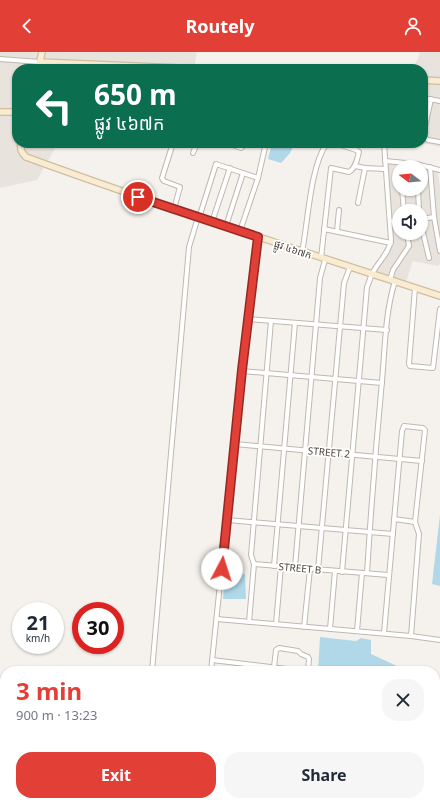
<!DOCTYPE html>
<html lang="en">
<head>
<meta charset="utf-8">
<style>
  :root { --surface:#fff; --page:#f6f6f7; --text:#1f2937; --muted:#747a83; --accent:#e23f37 }
  body { margin:0; font-family:"Noto Sans","Noto Sans Khmer",sans-serif; background:var(--page); color:var(--text); height:100vh; display:flex; flex-direction:column; font-size:15px; white-space:nowrap }
  * { box-sizing:border-box; margin:0 }
  p { font-size:13px; color:var(--muted) }
  .icon { flex:none; width:22px; height:22px; fill:none; stroke:currentColor; stroke-width:2; stroke-linecap:round; stroke-linejoin:round }
  .map { position:relative; flex:1; overflow:hidden }
  .drawer { position:absolute; left:0px; top:614px; width:440px; height:140px; display:flex; flex-direction:column; background:var(--surface); border-radius:16px 16px 0 0; box-shadow:0 1px 3px #0004 }
  .drawer>* { flex:none }
  .hud { position:absolute; left:12px; top:12px; width:416px; height:84px; border-radius:16px; box-shadow:0 1px 3px #0004; background:#0b6e4f; color:#fff; overflow:hidden }
  .needle { width:26px; rotate:286deg }
  .tools { position:absolute; left:392px; top:108px; display:grid; gap:8px }
  .tools a { display:grid; place-items:center; width:36px; height:36px; border-radius:50%; background:var(--surface); box-shadow:0 1px 3px #0004; font-size:20px }
  .speed { position:absolute; left:12px; top:550px; display:flex; gap:8px; font-size:20px; font-weight:700; text-align:center }
  .speed>* { display:grid; place-content:center; width:52px; height:52px; border-radius:50%; background:var(--surface); box-shadow:0 1px 3px #0004; line-height:1 }
  .speed small { font-size:10px; font-weight:400 }
  .speed .limit { border:6px solid #d22; background:#fff; color:#111 }
  .pin { position:absolute; display:grid; place-items:center; width:34px; height:34px; color:#fff; margin:-17px; border:2px solid #fff; border-radius:50%; box-shadow:0 1px 4px #0007 }
  .me { position:absolute; width:44px; margin:-22px; rotate:5deg; stroke-linejoin:round; filter:drop-shadow(0 0 3px #0008) }
  .turn { display:flex; align-items:center; gap:14px; height:84px; padding:0 16px; font-size:18px }
  .turn .icon { width:52px; height:52px; stroke-width:2.5 }
  .turn b { display:block; font-size:28px; line-height:34px }
  .round { display:grid; place-items:center; flex:none; width:42px; height:42px; border-radius:16px; background:var(--page) }
  .head { display:flex; align-items:center; justify-content:space-between; height:68px; padding:0 16px }
  h1 { font-size:24px; font-weight:700; line-height:30px; color:var(--accent) }
  .button { display:flex; gap:8px; margin-top:auto; padding:8px 16px }
  .button a { flex:1; height:46px; border-radius:16px; background:var(--accent); color:#fff; font-size:16px; font-weight:700; line-height:46px; text-align:center }
  .button a+a { background:var(--page); color:var(--text) }
  header { display:flex; justify-content:space-between; align-items:center; height:52px; padding:0 16px; background:var(--accent); color:#fff; font-size:18px; font-weight:700 }
  .map>svg:first-child { display:block }
  .residential { fill:#e8e3dc; fill-rule:evenodd }
  .water { fill:#b1d8e9 }
  .lines { fill:none; stroke-linecap:round; stroke-linejoin:round }
  .street-casing { stroke:#bfb8b0; stroke-width:6 }
  .secondary-casing { stroke:#cfbea2; stroke-width:8 }
  .street { stroke:#fff; stroke-width:4 }
  .secondary { stroke:#f9ecd3; stroke-width:5.5 }
  .route-casing { stroke:#932924; stroke-width:10 }
  .route { stroke:#e23f37; stroke-width:7 }
  .labels { text-anchor:middle; stroke-width:3.5; stroke-linejoin:round; paint-order:stroke }
  .street-label { font-size:10px; fill:#49423b; stroke:#fff }
</style>
</head>
<body>
<header><svg class="icon" aria-label="back" viewBox="0 0 24 24"><path d="M15 5l-7 7 7 7"/></svg>Routely<svg class="icon" aria-label="person" viewBox="0 0 24 24"><circle cx="12" cy="8" r="4"/><path d="M4 21q1-7 8-7t8 7"/></svg></header>
<div class="map">
<svg width="440" height="754" viewBox="0 0 440 754">
  <rect width="100%" height="100%" fill="#f5f2ed"/>
  <g class="residential">
    <polygon points="0,0 197,0 194,17 17,17 17,91 58,91 37,128 0,136"/>
    <polygon points="420,0 440,0 440,95 423,91 423,17 414,17"/>
    <path d="M384,109L437,116L440,135V211L438,214L413,209L404,235L374,227L391,190L388,175ZM399,115H421V137H399ZM399,159H421V181H399Z"/>
  </g>
  <g class="water">
    <polygon points="272,91 295,91 290,101 281,111 268,107"/>
    <polygon points="440,463 440,534 432,532"/>
    <polygon points="225,521 245,522 246,547 223,547"/>
    <polygon points="320,585 356,589 361,586 371,588 371,602 397,614 395,619 318,619"/>
    <polygon points="435,644 440,646 440,695 435,695"/>
  </g>
  <g class="lines">
    <g class="street-casing">
      <g id="street">
        <polyline points="0,7 40,10"/>
        <polyline points="423,46 440,49"/>
        <polyline points="431,47 423,84 428,88 440,90"/>
        <polyline points="173,91 162,126 164,129 180,135 174,157"/>
        <polyline points="227,91 241,96 246,91"/>
        <polyline points="193,101 197,91"/>
        <polyline points="385,109 416,112 440,118"/>
        <polyline points="355,114 365,116"/>
        <polyline points="430,115 434,165 440,199"/>
        <polyline points="402,137 404,159"/>
        <polyline points="418,137 419,159"/>
        <polyline points="358,151 365,116 385,117"/>
        <polyline points="199,166 216,112 258,126"/>
        <polyline points="421,167 434,165"/>
        <polyline points="390,169 399,169"/>
        <polyline points="212,170 230,116"/>
        <polyline points="421,172 429,206"/>
        <polyline points="226,174 243,121"/>
        <polyline points="324,177 391,191"/>
        <polyline points="240,179 258,126 266,91"/>
        <polyline points="337,179 339,158"/>
        <path d="M302,200C308,171 310,114 327,91"/>
        <path d="M321,206L331,116L349,120C356,116 357,107 359,100L356,98L335,91"/>
        <polyline points="390,228 393,218 409,194 407,181"/>
        <polyline points="415,236 409,312 410,314 433,316 440,257"/>
        <polyline points="248,267 387,278"/>
        <polyline points="242,319 382,331"/>
        <polyline points="235,392 422,409"/>
        <polyline points="394,467 415,470"/>
        <polyline points="227,468 393,482"/>
        <polyline points="254,512 251,503 271,269"/>
        <polyline points="254,512 388,523"/>
        <polyline points="274,514 295,271"/>
        <polyline points="295,515 320,226 325,208"/>
        <polyline points="318,518 344,231 350,215"/>
        <path d="M342,520L367,235C369,231 370,226 372,222C377,211 389,202 391,188L384,91"/>
        <path d="M367,521C371,457 376,393 382,329C385,296 385,261 395,229"/>
        <polyline points="217,567 411,584 419,482 415,470 425,378 423,376 404,374 402,379 384,581"/>
        <polyline points="249,570 254,512"/>
        <polyline points="276,572 281,514"/>
        <polyline points="304,575 310,517"/>
        <polyline points="330,577 335,519"/>
        <polyline points="357,579 362,521"/>
        <polyline points="411,584 440,588"/>
        <polyline points="212,608 304,619"/>
        <polyline points="274,615 276,598 279,596 298,599 301,602 308,605 309,607 308,619"/>
        <polyline points="152,619 189,195 198,165"/>
        <polyline points="211,619 242,319 258,185"/>
        <polyline points="435,698 440,699"/>
        <polyline points="263,749 347,754"/>
        <polyline points="374,749 374,754"/>
        <polyline points="112,754 114,749"/>
        <polyline points="161,754 162,752 170,750 182,749"/>
      </g>
    </g>
    <g class="secondary-casing">
      <g id="secondary">
        <polyline points="40,10 203,17"/>
        <polyline points="38,17 42,0"/>
        <polyline points="423,28 440,29"/>
        <polyline points="0,60 17,60"/>
        <path d="M21,91C20,97 21,100 26,105C163,155 302,199 440,244"/>
      </g>
    </g>
    <use href="#street" class="street"/>
    <use href="#secondary" class="secondary"/>
  </g>
  <g class="lines">
    <g class="route-casing">
      <polyline id="route" points="138,145 258,185 242,318 222,517"/>
    </g>
    <use href="#route" class="route"/>
  </g>
  <g class="labels">
    <g class="street-label">
      <text transform="translate(293 197) rotate(19)" y="4">ផ្លូវ ៤៦៧ក</text>
      <text transform="translate(329 400) rotate(5)" y="4">STREET 2</text>
      <text transform="translate(300 516) rotate(5)" y="4">STREET B</text>
    </g>
  </g>
</svg>
<div class="tools">
<a><svg class="needle" viewBox="-14 -14 28 28"><path d="M0-13l5 13h-10z" fill="#e53935"/><path d="M0 13l5-13h-10z" fill="#747a83"/></svg></a>
<a><svg class="icon" aria-label="sound" viewBox="0 0 24 24"><path d="M4 9h4l5-4v14l-5-4H4zM17 9q2 3 0 6"/></svg></a>
</div>
<div class="speed"><div>21<small>km/h</small></div><div class="limit">30</div></div>
<div class="pin" style="left:138px;top:145px;background:#d93025"><svg class="icon" aria-label="arrive" viewBox="0 0 24 24"><path d="M6 21V4h12l-3 4 3 4H6"/></svg></div>
<svg class="me" style="left:222px;top:517px" viewBox="-20 -20 40 40"><circle r="19" fill="#fff"/><path d="M0-13L10 11 0 6-10 11z" fill="#e23f37"/></svg>
<div class="hud">
<div class="turn"><svg class="icon" aria-label="left" viewBox="0 0 24 24"><path d="M17 20v-9H6M10 6l-5 5 5 5"/></svg><div><b>650 m</b>ផ្លូវ ៤៦៧ក</div></div>
</div>
<section class="drawer">
<div class="head"><div><h1>3 min</h1><p>900 m · 13:23</p></div><a class="round"><svg class="icon" aria-label="close" viewBox="0 0 24 24"><path d="M6 6l12 12M18 6L6 18"/></svg></a></div>
<div class="button"><a>Exit</a><a>Share</a></div>
</section>
</div>
</body>
</html>
